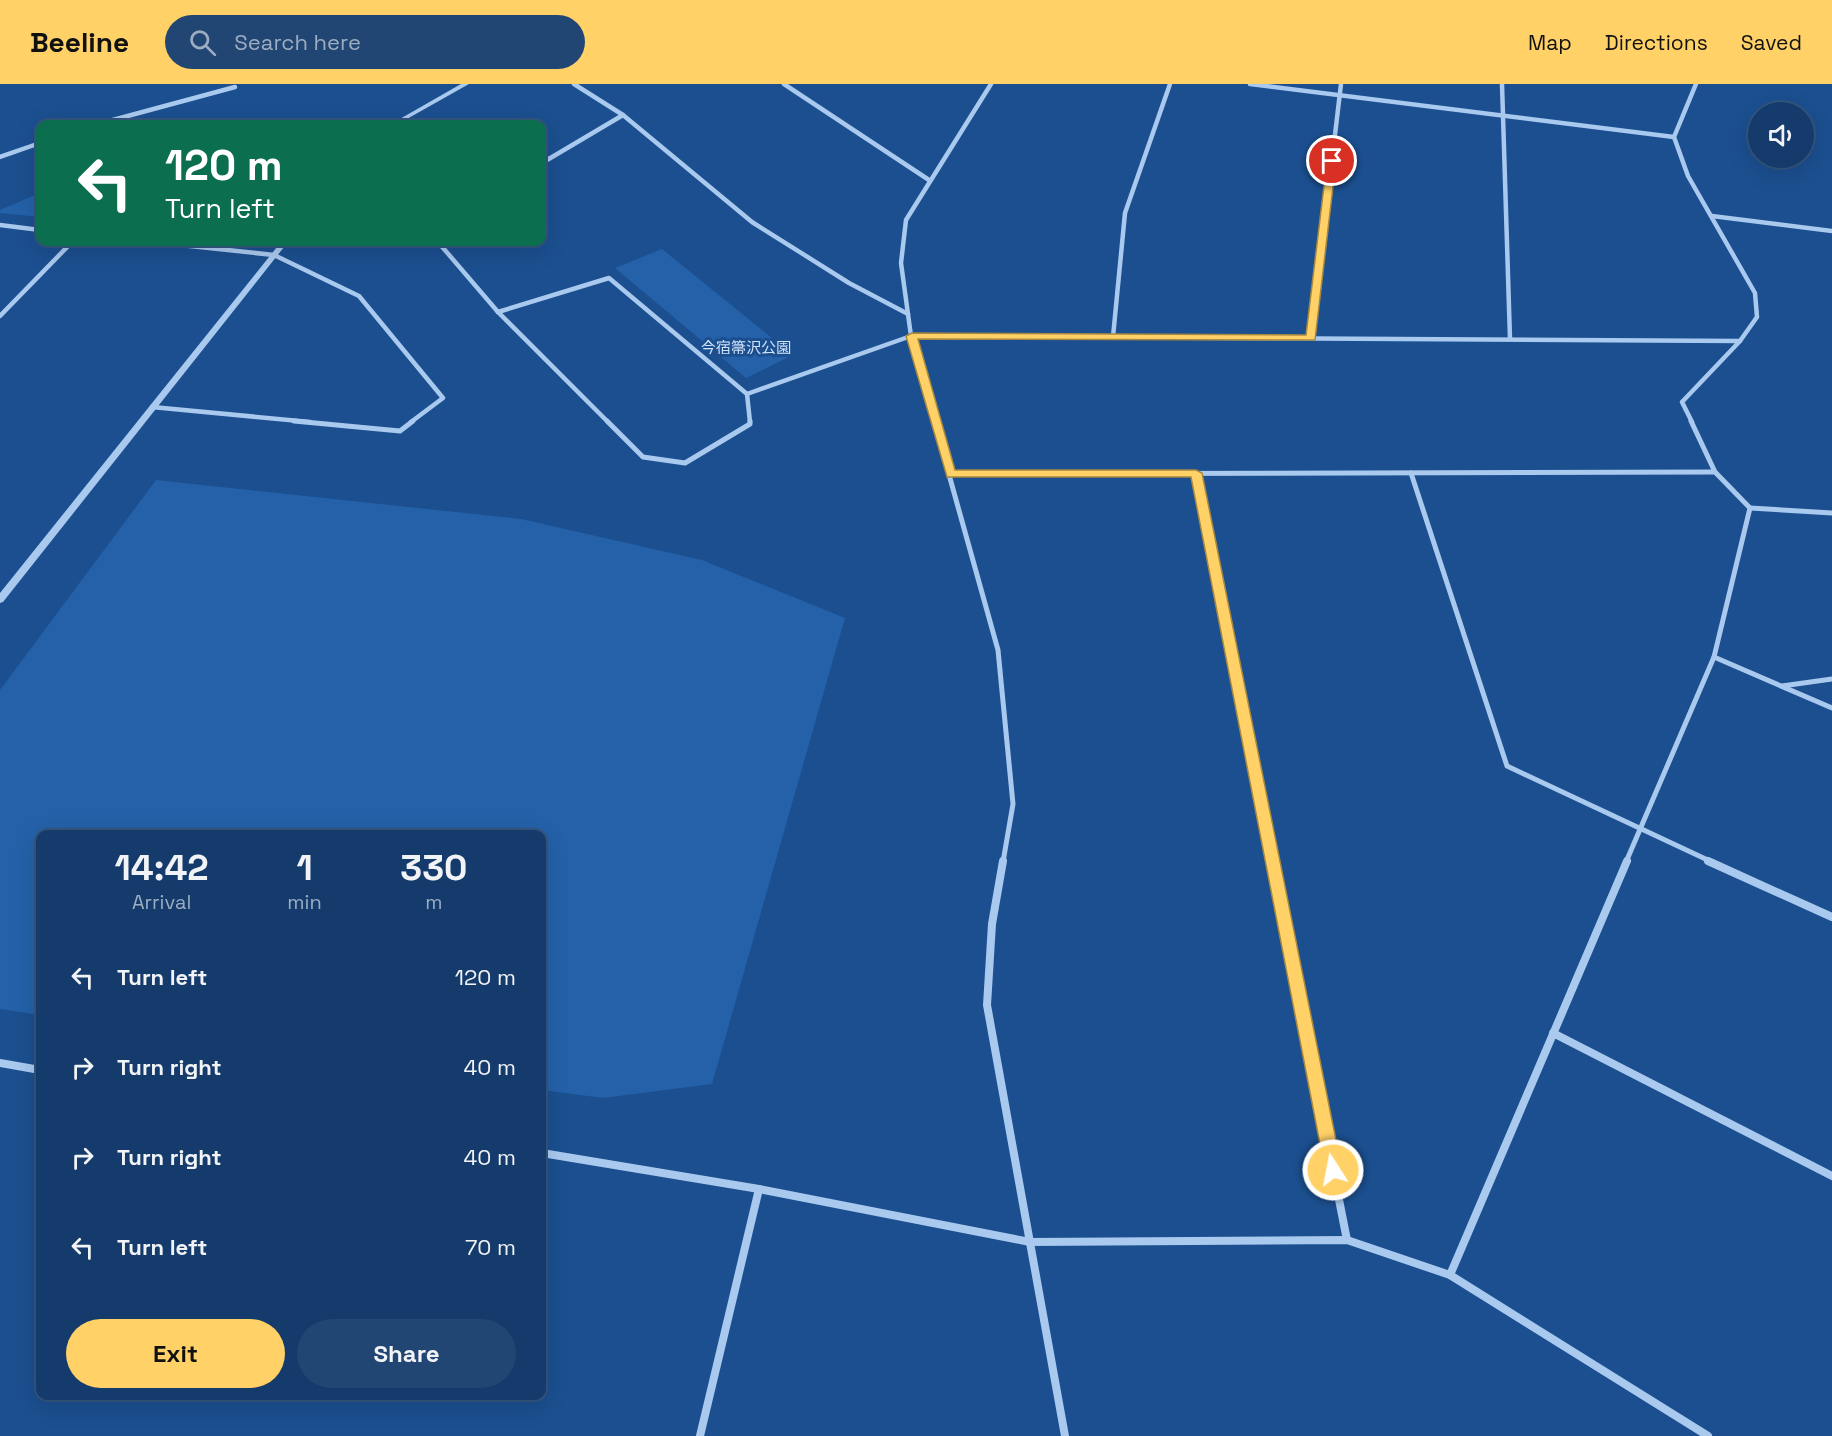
<!DOCTYPE html>
<html lang="en">
<head>
<meta charset="utf-8">
<style>
  :root { --surface:#143b6b; --page:#214673; --text:#f1f3f6; --muted:#9dadc1; --line:#33557e; --accent:#ffd166 }
  body { margin:0; font-family:"Space Grotesk","Noto Sans JP",sans-serif; background:var(--page); color:var(--text); height:100vh; display:flex; flex-direction:column; font-size:22px; white-space:nowrap }
  * { box-sizing:border-box; margin:0 }
  p { font-size:20px; color:var(--muted) }
  .icon { flex:none; width:33px; height:33px; fill:none; stroke:currentColor; stroke-width:2; stroke-linecap:round; stroke-linejoin:round }
  .map { position:relative; flex:1; overflow:hidden }
  .details { position:absolute; left:36px; top:746px; width:510px; height:570px; display:flex; flex-direction:column; background:var(--surface); border-radius:12px; box-shadow:0 6px 24px #0002,0 0 0 2px var(--line) }
  .details>* { flex:none }
  .top-card { position:absolute; left:36px; top:36px; width:510px; height:126px; border-radius:12px; box-shadow:0 6px 24px #0002,0 0 0 2px var(--line); background:#0b6e4f; color:#fff; overflow:hidden }
  .controls { position:absolute; left:1748px; top:18px; display:grid; gap:12px }
  .controls a { display:grid; place-items:center; width:66px; height:66px; border-radius:50%; background:var(--surface); box-shadow:0 6px 24px #0002,0 0 0 2px var(--line); font-size:30px }
  .pin { position:absolute; display:grid; place-items:center; width:51px; height:51px; color:#fff; margin:-26px; border:3px solid #fff; border-radius:50%; box-shadow:0 2px 6px #0007 }
  .me { position:absolute; width:66px; margin:-33px; rotate:349deg; stroke-linejoin:round; filter:drop-shadow(0 0 4px #0008) }
  .turn { display:flex; align-items:center; gap:21px; height:126px; padding:0 30px; font-size:27px }
  .turn .icon { width:78px; height:78px; stroke-width:2.5 }
  .turn b { display:block; font-size:42px; line-height:51px }
  .eta { display:flex; justify-content:space-evenly; align-items:center; height:102px; text-align:center }
  .eta b { font-size:36px; font-weight:700; line-height:42px }
  .action { display:flex; gap:12px; margin-top:auto; padding:12px 30px }
  .action a { flex:1; height:69px; border-radius:36px; background:var(--accent); color:#111; font-size:24px; font-weight:700; line-height:69px; text-align:center }
  .action a+a { background:var(--page); color:var(--text) }
  ul { padding:0; list-style:none }
  li { display:flex; align-items:center; gap:18px; height:90px; padding:0 30px }
  li div { flex:1 }
  li b { display:block; font-size:22px }
  li em { font-style:normal }
  header { display:flex; align-items:center; gap:36px; box-sizing:border-box; height:84px; padding:0 30px; background:var(--accent); color:#111 }
  header strong { font-size:28px }
  nav { display:flex; gap:33px; margin-inline-start:auto; font-size:21px }
  .search { width:420px; height:54px; background:var(--page); display:flex; align-items:center; gap:15px; box-sizing:border-box; padding:0 21px; border-radius:33px; color:var(--muted); font-size:22px }
  .map>svg:first-child { display:block }
  .green { fill:#2461a8 }
  .lines { fill:none; stroke-linecap:round; stroke-linejoin:round }
  .minor-far2 { stroke:#a9c9ee; stroke-width:4.5 }
  .minor-far1 { stroke:#a9c9ee; stroke-width:5 }
  .minor { stroke:#a9c9ee; stroke-width:8 }
  .tertiary { fill:#a9c9ee; fill-rule:evenodd }
  .route { fill:#ffd166; stroke:#a68842; stroke-width:1.5 }
  .labels { text-anchor:middle; stroke-width:6; stroke-linejoin:round; paint-order:stroke }
  .far-park-label { font-size:15px; fill:#cfe3fa; stroke:#1b4f8f }
</style>
</head>
<body>
<header>
<strong>Beeline</strong>
<div class="search"><svg class="icon" aria-label="search" viewBox="0 0 24 24"><circle cx="10" cy="10" r="6"/><path d="M15 15l6 6"/></svg>Search here</div>
<nav><a>Map</a><a>Directions</a><a>Saved</a></nav>
</header>
<div class="map">
<svg width="1832" height="1352" viewBox="0 0 1832 1352">
  <rect width="100%" height="100%" fill="#1b4f8f"/>
  <g class="green">
    <polygon points="40,109 40,133 0,129 0,126"/>
    <polygon points="662,165 793,271 746,294 615,184"/>
    <polygon points="156,396 521,435 702,476 845,534 712,1000 603,1014 542,1006 542,750 40,750 40,931 0,925 0,606"/>
  </g>
  <g class="lines">
    <g class="minor-far2">
      <polyline points="574,0 623,31 752,138 849,199 908,230"/>
      <polyline points="784,0 929,96"/>
      <polyline points="1250,0 1674,53"/>
      <polyline points="1502,0 1510,255"/>
      <polyline points="98,40 235,3"/>
      <polyline points="0,73 40,59"/>
      <polyline points="542,79 623,31"/>
      <polyline points="1712,132 1832,147"/>
      <polyline points="0,141 40,146"/>
      <polyline points="152,158 274,171 359,212 443,314 411,338"/>
      <polyline points="438,158 498,228"/>
      <polyline points="498,228 608,338"/>
      <polyline points="498,228 609,194 747,310 750,338"/>
      <polyline points="0,232 72,158"/>
      <polyline points="1113,253 1125,129 1170,0"/>
      <polyline points="1311,254 1341,0"/>
      <polyline points="747,310 911,252 1740,257"/>
      <polyline points="152,323 310,338"/>
      <polyline points="935,338 911,252 901,179 906,136 991,0"/>
      <polyline points="1692,338 1682,318 1740,257 1757,233 1755,209 1688,92 1674,53 1696,0"/>
    </g>
    <g class="minor-far1">
      <polyline points="294,337 400,347 413,337"/>
      <polyline points="607,337 643,373 685,379 750,340 750,337"/>
      <polyline points="934,337 998,566 1013,720 1003,778"/>
      <polyline points="1196,389 1273,778"/>
      <polyline points="1411,389 1507,682 1712,778"/>
      <polyline points="951,390 1715,388"/>
      <polyline points="1750,424 1832,429"/>
      <polyline points="1714,573 1832,624"/>
      <polyline points="1782,602 1832,595"/>
      <polyline points="1626,778 1714,573 1750,424 1715,388 1691,337"/>
    </g>
    <g class="minor">
      <polyline points="1003,777 992,840 987,921 1065,1352"/>
      <polyline points="1272,777 1347,1156"/>
      <polyline points="1708,777 1832,833"/>
      <polyline points="1553,949 1832,1092"/>
      <polyline points="0,979 40,986"/>
      <polyline points="542,1069 759,1105 1030,1158 1347,1156 1450,1191 1708,1352"/>
      <polyline points="1450,1191 1627,777"/>
      <polyline points="700,1352 759,1105"/>
    </g>
    <g class="tertiary">
      <polygon points="461,0 469,0 398,40 391,40"/>
      <polygon points="281,158 288,158 3,518 0,519 0,509"/>
    </g>
  </g>
  <polygon class="route" points="1332,74 1336,77 1315,256 918,255 955,386 1196,386 1202,389 1342,1086 1339,1092 1333,1094 1327,1092 1325,1086 1191,393 947,393 906,252 912,249 1306,251 1327,77"/>
  <g class="labels">
    <g class="far-park-label">
      <text x="746" y="269">今宿箒沢公園</text>
    </g>
  </g>
</svg>
<div class="controls">
<a><svg class="icon" aria-label="sound" viewBox="0 0 24 24"><path d="M4 9h4l5-4v14l-5-4H4zM17 9q2 3 0 6"/></svg></a>
</div>
<div class="pin" style="left:1332px;top:77px;background:#d93025"><svg class="icon" aria-label="arrive" viewBox="0 0 24 24"><path d="M6 21V4h12l-3 4 3 4H6"/></svg></div>
<svg class="me" style="left:1333px;top:1086px" viewBox="-20 -20 40 40"><circle r="17" fill="#ffd166" stroke="#fff" stroke-width="3"/><path d="M0-11L8 9 0 5-8 9z" fill="#fff"/></svg>
<div class="top-card">
<div class="turn"><svg class="icon" aria-label="left" viewBox="0 0 24 24"><path d="M17 20v-9H6M10 6l-5 5 5 5"/></svg><div><b>120 m</b>Turn left</div></div>
</div>
<section class="details">
<div class="eta">
<div><b>14:42</b><p>Arrival</p></div>
<div><b>1</b><p>min</p></div>
<div><b>330</b><p>m</p></div>
</div>
<ul>
<li><svg class="icon" aria-label="left" viewBox="0 0 24 24"><path d="M17 20v-9H6M10 6l-5 5 5 5"/></svg><div><b>Turn left</b></div><em>120 m</em></li>
<li><svg class="icon" aria-label="right" viewBox="0 0 24 24"><path d="M7 20v-9h11M14 6l5 5-5 5"/></svg><div><b>Turn right</b></div><em>40 m</em></li>
<li><svg class="icon" aria-label="right" viewBox="0 0 24 24"><path d="M7 20v-9h11M14 6l5 5-5 5"/></svg><div><b>Turn right</b></div><em>40 m</em></li>
<li><svg class="icon" aria-label="left" viewBox="0 0 24 24"><path d="M17 20v-9H6M10 6l-5 5 5 5"/></svg><div><b>Turn left</b></div><em>70 m</em></li>
</ul>
<div class="action"><a>Exit</a><a>Share</a></div>
</section>
</div>
</body>
</html>
